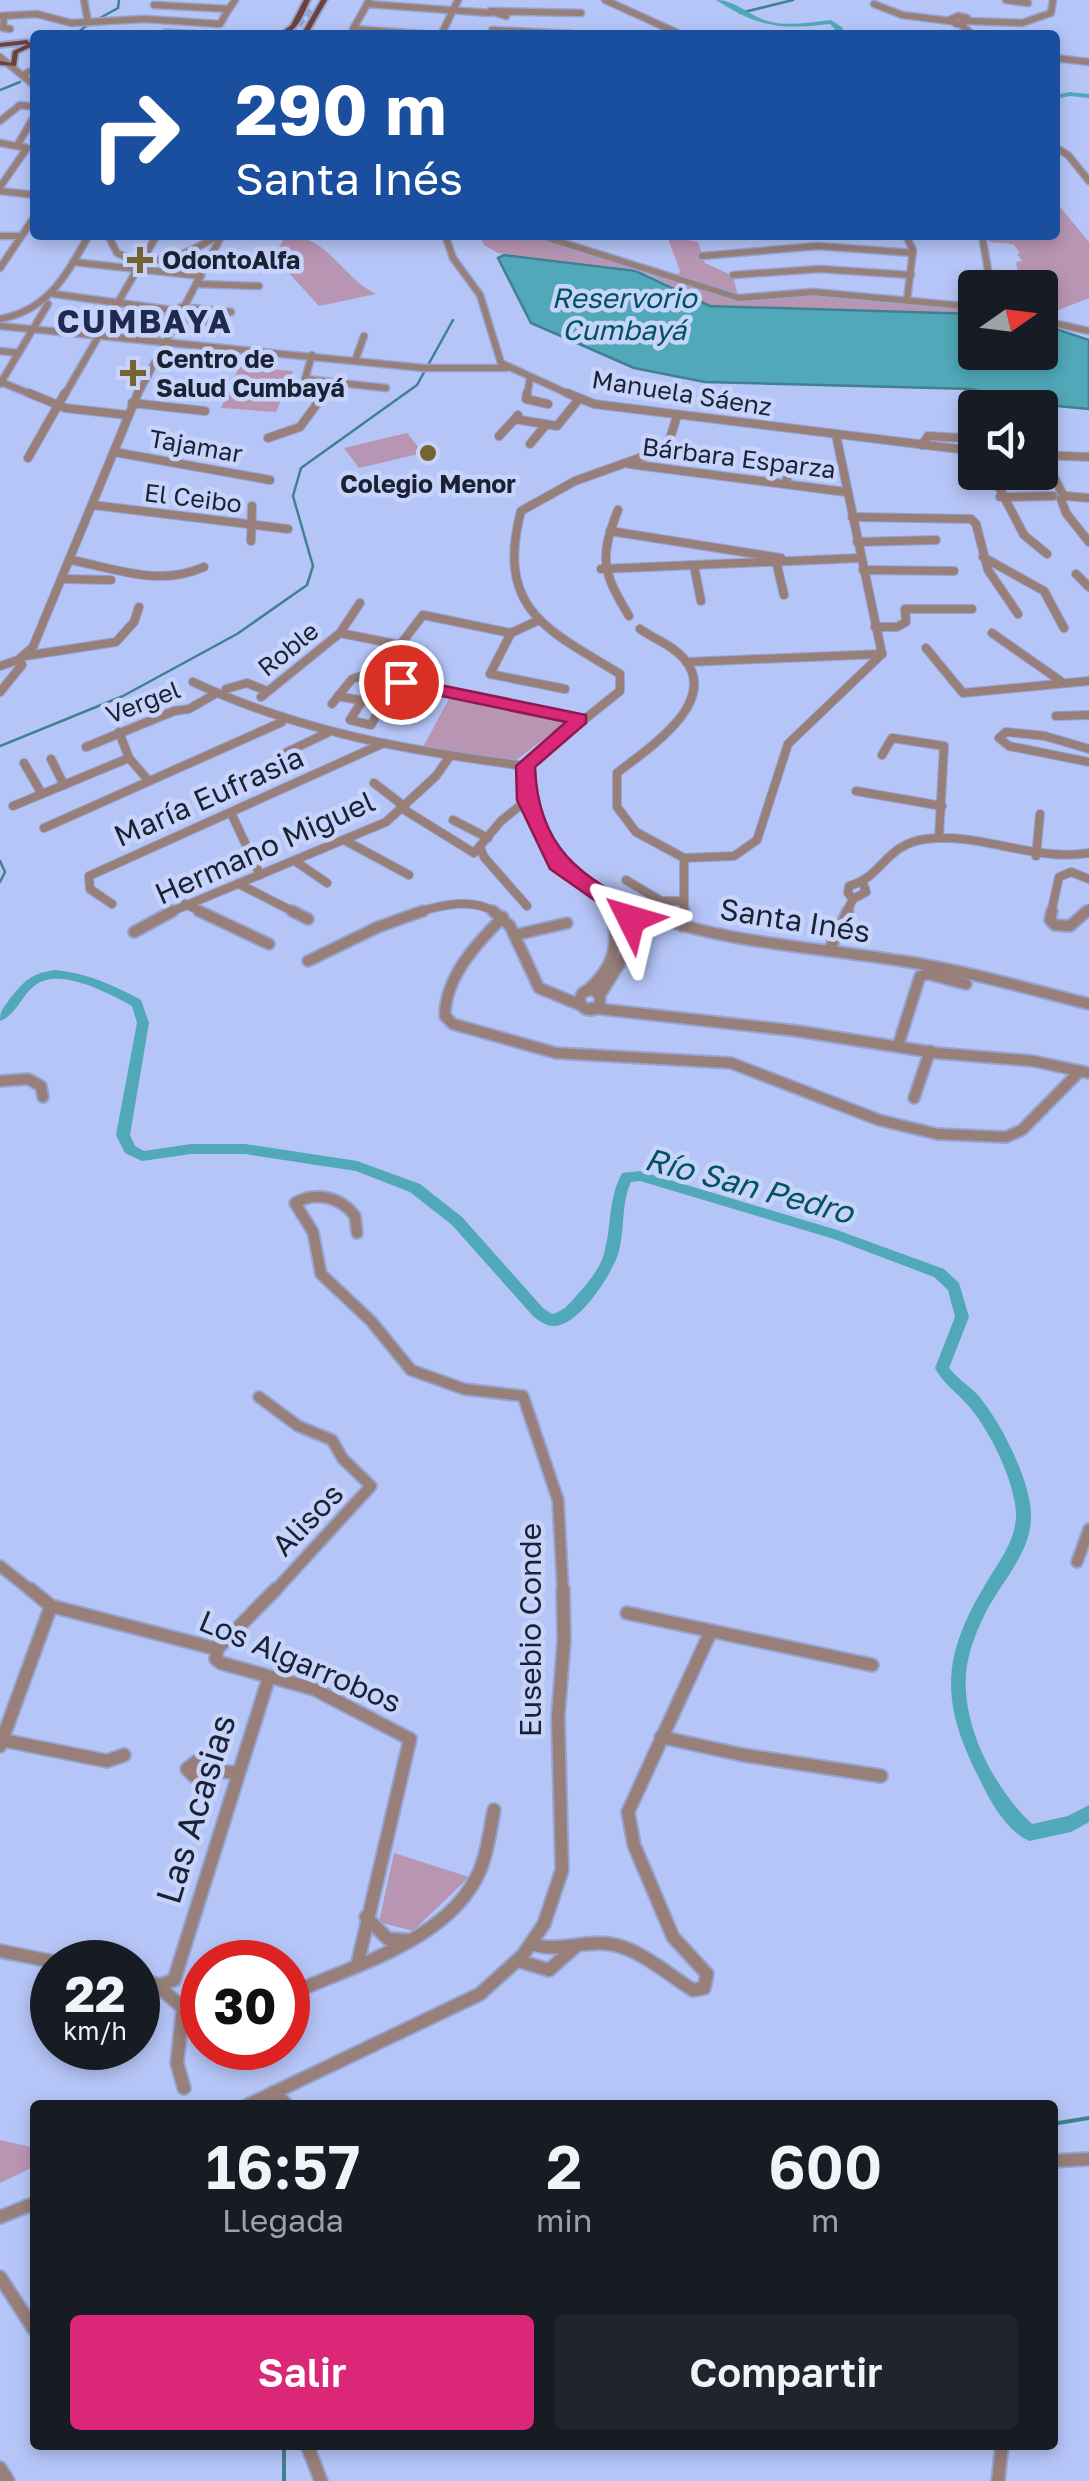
<!DOCTYPE html>
<html lang="es">
<head>
<meta charset="utf-8">
<style>
  :root { --surface:#171b24; --page:#20242c; --text:#f1f3f6; --muted:#9ea1a6; --accent:#db2777 }
  body { margin:0; font-family:"Golos Text",sans-serif; background:var(--page); color:var(--text); height:100vh; display:flex; flex-direction:column; font-size:38px; white-space:nowrap }
  * { box-sizing:border-box; margin:0 }
  p { font-size:32px; color:var(--muted) }
  .icon { flex:none; width:55px; height:55px; fill:none; stroke:currentColor; stroke-width:2; stroke-linecap:round; stroke-linejoin:round }
  .map { position:relative; flex:1; overflow:hidden }
  .sheet { position:absolute; left:30px; top:2100px; width:1028px; height:350px; display:flex; flex-direction:column; background:var(--surface); border-radius:10px; box-shadow:0 5px 15px #0003 }
  .sheet>* { flex:none }
  .guide { position:absolute; left:30px; top:30px; width:1030px; height:210px; border-radius:10px; box-shadow:0 5px 15px #0003; background:#1a4fa0; color:#fff; overflow:hidden }
  .needle { width:65px; rotate:76deg }
  .tools { position:absolute; left:958px; top:270px; display:grid; gap:20px }
  .tools a { display:grid; place-items:center; width:100px; height:100px; border-radius:10px; background:var(--surface); box-shadow:0 5px 15px #0003; font-size:50px }
  .speed { position:absolute; left:30px; top:1940px; display:flex; gap:20px; font-size:50px; font-weight:700; text-align:center }
  .speed>* { display:grid; place-content:center; width:130px; height:130px; border-radius:50%; background:var(--surface); box-shadow:0 5px 15px #0003; line-height:1 }
  .speed small { font-size:25px; font-weight:400 }
  .speed .limit { border:15px solid #d22; background:#fff; color:#111 }
  .pin { position:absolute; display:grid; place-items:center; width:85px; height:85px; color:#fff; margin:-42px; border:5px solid #fff; border-radius:50%; box-shadow:0 2px 10px #0007 }
  .me { position:absolute; width:110px; margin:-55px; rotate:310deg; stroke-linejoin:round; filter:drop-shadow(0 0 8px #0008) }
  .turn { display:flex; align-items:center; gap:35px; height:210px; padding:0 40px; font-size:45px }
  .turn .icon { width:130px; height:130px; stroke-width:2.5 }
  .turn b { display:block; font-size:70px; line-height:85px }
  .eta { display:flex; justify-content:space-evenly; align-items:center; height:170px; text-align:center }
  .eta b { font-size:60px; font-weight:600; line-height:70px }
  .cta { display:flex; gap:20px; margin-top:auto; padding:20px 40px }
  .cta a { flex:1; height:115px; border-radius:10px; background:var(--accent); color:#fff; font-size:40px; font-weight:600; line-height:115px; text-align:center }
  .cta a+a { background:var(--page); color:var(--text) }
  .map>svg:first-child { display:block }
  .green { fill:#b995b4 }
  .water { fill:#51a8b8; stroke:#418090; stroke-width:2.5 }
  .lines { fill:none; stroke-linecap:round; stroke-linejoin:round }
  .stream-far1 { stroke:#418090; stroke-width:2.5 }
  .stream { stroke:#418090; stroke-width:4 }
  .river { fill:#51a8b8; fill-rule:evenodd }
  .major-tunnel { stroke:#96a4d0; stroke-width:8; stroke-dasharray:8 4; stroke-linecap:butt }
  .minor-far3-casing { stroke:#96a4d0; stroke-width:9 }
  .minor-far2-casing { stroke:#96a4d0; stroke-width:10 }
  .minor-far1-casing { stroke:#96a4d0; stroke-width:14 }
  .minor-casing { stroke:#96a4d0; stroke-width:16 }
  .major-casing { stroke:#96a4d0; stroke-width:4 }
  .minor-far3 { stroke:#987f7a; stroke-width:6 }
  .minor-far2 { stroke:#987f7a; stroke-width:8 }
  .minor-far1 { stroke:#987f7a; stroke-width:10 }
  .minor { stroke:#987f7a; stroke-width:12 }
  .major { fill:#6d423b; fill-rule:evenodd }
  .route { fill:#db2777; stroke:#8e194d; stroke-width:2.5 }
  .poi-dot { fill:#756432; stroke:#c6d3fb; stroke-width:4 }
  .labels { text-anchor:middle; stroke-width:9; stroke-linejoin:round; paint-order:stroke }
  .far-poi-label { font-size:25px; font-weight:bold; fill:#1b2133; stroke:#c6d3fb; text-anchor:start }
  .far-street-label { font-size:25px; fill:#1b2133; stroke:#c6d3fb }
  .far-water-label { font-size:28px; font-style:italic; fill:#02535f; stroke:#c6d3fb }
  .street-label { font-size:30px; fill:#1b2133; stroke:#c6d3fb }
  .far-district-label { font-size:32px; font-weight:bold; letter-spacing:2.5px; fill:#202a51; stroke:#c6d3fb }
  .water-label { font-size:32px; font-style:italic; fill:#02535f; stroke:#c6d3fb }
  .near-street-label { font-size:35px; fill:#1b2133; stroke:#c6d3fb }
</style>
</head>
<body>
<div class="map">
<svg width="1089" height="2481" viewBox="0 0 1089 2481">
  <rect width="100%" height="100%" fill="#b5c5f7"/>
  <g class="green">
    <polygon points="1055,201 1089,242 1089,298 1046,315 1040,314 1040,288 1021,287 1016,262 1022,261 1017,254 1020,253 1013,244 989,242 987,235 1055,235"/>
    <path d="M285,235C328,235 341,277 376,294L319,306L275,258Z"/>
    <polygon points="480,235 534,235 676,278 680,271 667,236 698,242 705,263 733,276 739,300 813,293 975,307 975,313 710,306 640,270 498,253 484,245"/>
    <polygon points="124,308 176,313 160,338 107,332"/>
    <polygon points="239,367 293,371 276,412 221,408"/>
    <polygon points="407,433 423,453 359,468 344,448"/>
    <polygon points="451,695 569,720 515,761 423,747"/>
    <polygon points="394,1853 469,1877 413,1931 379,1922"/>
    <polygon points="0,2140 35,2148 35,2166 0,2183"/>
  </g>
  <polygon class="water" points="504,255 636,271 710,306 975,314 975,352 1040,352 1041,324 1089,340 1089,409 1013,402 972,389 705,382 634,368 531,323 498,258"/>
  <g class="lines">
    <g class="stream-far1">
      <polyline points="740,13 793,0"/>
      <polyline points="100,18 118,8 119,0"/>
      <polyline points="74,35 89,24"/>
      <polyline points="0,90 20,82"/>
      <polyline points="0,746 123,696 237,634 307,585 313,566 293,496 301,468 417,385 453,320"/>
      <polyline points="0,861 5,872 0,882"/>
    </g>
    <g class="stream">
      <polyline points="1052,2124 1089,2118"/>
      <polyline points="284,2445 284,2481"/>
    </g>
    <g class="river">
      <path d="M716,0C735,0 749,15 767,21C787,27 811,22 831,20L843,28L840,35H832L835,29L830,24C780,30 758,27 716,0Z"/>
      <polygon points="1070,92 1089,94 1089,98 1070,96 1055,99 1055,95"/>
      <path d="M55,970C86,973 114,985 141,1000L149,1023L130,1135L135,1146L144,1151L191,1144H245L357,1161L420,1184L462,1217L543,1308L552,1314C562,1312 569,1305 576,1296C588,1283 601,1268 605,1250C612,1222 608,1200 622,1173L640,1171L837,1230L944,1269L959,1283L969,1317L949,1368C957,1378 968,1385 977,1394C1000,1420 1033,1484 1031,1519C1030,1552 1003,1581 988,1608C978,1627 968,1651 966,1673C962,1727 994,1788 1032,1824L1068,1816L1089,1805V1822L1071,1832L1029,1841C1005,1830 989,1799 978,1776C937,1695 944,1651 991,1575C1003,1556 1017,1536 1016,1512C1014,1479 988,1426 965,1402C954,1390 943,1383 935,1368L955,1317L948,1290L934,1277L834,1239L640,1181L631,1182C621,1204 625,1228 619,1251C613,1273 579,1326 554,1326C546,1326 539,1321 533,1316L452,1225L410,1192L356,1171L245,1154H191L142,1161L125,1153L116,1135L137,1023L132,1006C108,993 57,965 33,987C20,998 17,1014 0,1021C0,1010 3,1009 9,1000C23,982 31,973 55,970Z"/>
    </g>
    <polyline class="major-tunnel" points="291,35 310,8"/>
    <g class="minor-far3-casing">
      <g id="minor-far3">
        <polyline points="84,0 88,22"/>
        <polyline points="605,0 682,35"/>
        <polyline points="1006,0 1028,3"/>
        <polyline points="369,1 353,29 434,35"/>
        <polyline points="367,4 490,13"/>
        <polyline points="874,4 902,15 950,21"/>
        <polyline points="154,5 229,9 235,0"/>
        <polyline points="0,16 37,14 71,23 145,19 220,24 227,12"/>
        <polyline points="4,16 3,28 10,29"/>
        <polyline points="506,16 490,11 581,13"/>
        <polygon points="958,16 967,18 968,21 957,24 949,20"/>
        <polyline points="968,21 1022,23 1051,13 1053,0"/>
        <polyline points="960,24 973,35"/>
        <polyline points="492,30 572,34"/>
        <polyline points="441,35 458,0"/>
        <polyline points="0,57 35,86"/>
        <polyline points="1055,58 1089,62"/>
        <polyline points="25,74 35,69"/>
        <polyline points="0,121 20,105 35,107"/>
        <polyline points="0,143 27,148 0,187"/>
        <polyline points="18,144 32,120"/>
        <polyline points="1055,147 1068,155 1089,181"/>
        <polyline points="0,191 35,195"/>
        <path d="M108,235L117,253C153,271 188,254 219,235"/>
        <polyline points="445,235 453,258 480,295 501,363 573,396"/>
        <polyline points="538,235 739,298 813,292 975,307"/>
        <polyline points="798,235 858,235"/>
        <polyline points="982,235 991,288"/>
        <polyline points="0,236 21,236"/>
        <polyline points="702,256 818,246 913,253"/>
        <polyline points="73,262 201,276"/>
        <polyline points="0,268 35,216"/>
        <polyline points="733,275 820,269 911,275"/>
        <polyline points="196,284 259,286"/>
        <polyline points="54,294 179,311"/>
        <polyline points="907,300 913,250 908,240"/>
        <polyline points="181,307 231,312"/>
        <polyline points="175,318 225,324"/>
        <path d="M0,319C49,310 66,275 89,235"/>
        <polyline points="1040,320 1089,331"/>
        <polyline points="0,326 424,368 507,368"/>
        <polyline points="0,351 19,353"/>
        <polyline points="312,355 305,379 386,388"/>
        <polyline points="355,361 364,336"/>
        <polyline points="1,382 35,396"/>
        <polyline points="0,384 48,304"/>
        <polyline points="64,396 157,235"/>
        <polyline points="137,396 222,235"/>
        <polyline points="323,396 329,382"/>
        <polyline points="527,396 530,378"/>
      </g>
    </g>
    <g class="minor-far2-casing">
      <g id="minor-far2">
        <polyline points="29,393 65,408 127,415"/>
        <polyline points="527,393 526,399 548,404"/>
        <polyline points="567,393 594,404 975,451"/>
        <polyline points="132,403 205,411"/>
        <polyline points="518,415 515,419 557,426 579,399"/>
        <polyline points="836,435 882,654"/>
        <polyline points="499,436 515,419"/>
        <polyline points="268,438 300,427 325,393"/>
        <polyline points="530,444 545,426"/>
        <polyline points="922,445 928,436 962,438"/>
        <polyline points="114,452 270,480"/>
        <polyline points="1040,455 1089,457"/>
        <polyline points="1049,455 1048,465 1062,493"/>
        <polyline points="28,458 65,393"/>
        <polyline points="629,464 846,492"/>
        <polyline points="991,472 1024,535 1047,554"/>
        <polyline points="785,484 793,462"/>
        <polyline points="1066,496 1089,498"/>
        <polyline points="1000,497 1053,496"/>
        <polyline points="1061,499 1066,513 1089,542"/>
        <polyline points="93,505 288,529"/>
        <path d="M618,510C599,559 602,571 629,616"/>
        <polyline points="852,517 971,519 976,524 988,570 1018,614"/>
        <polyline points="610,531 781,558"/>
        <polyline points="251,541 252,506"/>
        <polyline points="857,542 936,540"/>
        <polyline points="983,557 1044,591 1064,628"/>
        <path d="M71,560C117,569 159,587 204,567"/>
        <polyline points="776,561 784,595"/>
        <polyline points="694,566 701,601"/>
        <polyline points="601,569 860,558"/>
        <polyline points="863,570 954,571"/>
        <polyline points="1076,574 1089,587"/>
        <polyline points="64,579 111,580"/>
        <polyline points="537,621 511,633 490,674 565,689"/>
        <polyline points="875,627 897,627 906,622 905,609 972,609"/>
        <path d="M640,629C654,639 674,646 685,660C720,703 646,750 617,773V807L636,832L684,858L734,856L757,840L788,744L882,654"/>
        <polyline points="340,633 360,603"/>
        <polyline points="992,633 1062,682"/>
        <polyline points="926,648 963,693 1089,681"/>
        <polyline points="391,653 429,661"/>
        <polyline points="25,656 116,642 134,622 139,607"/>
        <polyline points="687,662 882,654"/>
        <polyline points="0,666 18,660 33,647 138,393"/>
        <polyline points="371,669 400,645 423,615 511,633"/>
        <path d="M193,682C299,732 410,751 526,766"/>
        <polyline points="226,689 247,683 267,691"/>
        <polyline points="0,692 22,665 20,659"/>
        <polyline points="338,696 395,707"/>
        <polyline points="261,697 340,633 400,645"/>
        <polyline points="362,701 350,720 371,725 382,705"/>
        <polyline points="332,704 352,679 364,675 580,719"/>
        <polyline points="1056,716 1089,715"/>
        <polyline points="119,732 129,758 148,780"/>
        <polyline points="86,747 174,711 189,709 215,694"/>
        <polyline points="1089,749 1045,736 1006,732 999,738 1009,746 1089,762"/>
        <polyline points="287,752 327,733"/>
        <polyline points="882,755 892,738 944,746 939,837"/>
        <polyline points="51,759 64,785"/>
        <polyline points="24,763 42,794"/>
        <polyline points="374,783 405,807"/>
        <polyline points="856,791 942,806"/>
        <polyline points="13,806 129,758"/>
        <polyline points="403,809 474,853 501,821 527,800"/>
        <polyline points="232,815 260,875"/>
        <polyline points="453,820 488,838"/>
        <polyline points="44,828 282,722"/>
        <polyline points="346,841 409,875"/>
        <polyline points="480,847 484,857 527,906"/>
        <polyline points="1036,856 1040,814"/>
        <polyline points="684,858 684,913"/>
        <polyline points="295,861 327,883"/>
        <polyline points="626,880 661,901 682,901"/>
        <polyline points="239,884 296,913"/>
        <polyline points="607,899 612,913"/>
        <path d="M853,899L848,893L849,886C883,877 885,844 926,839C981,832 1033,862 1089,853"/>
        <polyline points="112,904 90,889 89,876 384,743"/>
        <polyline points="185,904 204,913"/>
        <polyline points="622,905 624,913"/>
        <polyline points="168,913 386,822 436,776 450,756"/>
        <path d="M415,913C441,905 472,897 497,913"/>
        <path d="M644,913C600,897 558,871 538,827C530,810 529,785 526,766L620,691V674C548,630 495,610 521,511L575,481L667,448L677,416"/>
        <polyline points="846,913 853,899 866,892 863,883"/>
        <polyline points="1051,913 1059,877 1071,872 1089,879"/>
        <polyline points="1084,913 1089,909"/>
      </g>
    </g>
    <g class="minor-far1-casing">
      <g id="minor-far1">
        <polyline points="199,911 269,944"/>
        <polyline points="292,911 308,919"/>
        <polyline points="493,911 510,926 539,988 583,1006"/>
        <path d="M637,911C724,944 818,947 909,962C970,972 1029,989 1089,1004"/>
        <polyline points="1052,911 1050,920 1055,925 1070,926 1087,911"/>
        <path d="M503,917C477,943 445,977 445,1016L453,1024L556,1053L731,1063L879,1120L937,1134L1006,1137L1022,1130L1080,1071"/>
        <polyline points="682,926 684,911"/>
        <polyline points="134,932 173,911"/>
        <polyline points="515,935 567,923"/>
        <polyline points="829,951 848,911"/>
        <polyline points="308,961 378,927 423,911"/>
        <circle cx="590" cy="1000" r="10"/>
        <path d="M587,991C614,967 620,945 611,911"/>
        <polyline points="600,995 626,953 623,911"/>
        <polyline points="591,1008 797,1031 937,1053 1033,1061 1089,1073"/>
        <polyline points="898,1046 920,976 928,974 966,984"/>
        <polyline points="0,1081 28,1079 41,1086 43,1097"/>
        <polyline points="914,1098 930,1051"/>
        <path d="M357,1233L355,1216C341,1197 316,1191 295,1203L313,1232L321,1274L371,1321L411,1370L464,1389L523,1396L558,1500L563,1592"/>
        <polyline points="259,1397 298,1426 332,1440 343,1459 371,1486 274,1592"/>
        <polyline points="1077,1562 1089,1529"/>
        <polyline points="0,1566 33,1592"/>
      </g>
    </g>
    <g class="minor-casing">
      <g id="minor">
        <polyline points="30,1589 51,1606 217,1649"/>
        <polyline points="627,1613 872,1665"/>
        <polyline points="217,1649 216,1659 221,1663 314,1689 410,1739 358,1962"/>
        <polyline points="217,1649 276,1589"/>
        <polyline points="661,1737 743,1755 881,1776"/>
        <polyline points="2,1740 107,1761 124,1755"/>
        <polyline points="0,1746 51,1606"/>
        <polygon points="197,1761 203,1769 194,1776 187,1769"/>
        <polyline points="203,1769 237,1773"/>
        <polyline points="366,1917 388,1939 406,1940"/>
        <path d="M532,1944C559,1953 583,1940 610,1944C641,1949 667,1974 693,1990L704,1988L707,1974L673,1937L634,1845L628,1812L711,1631"/>
        <polyline points="0,1951 55,1962"/>
        <polyline points="519,1961 549,1970 574,1948"/>
        <polyline points="138,1980 161,1985 174,1980 269,1677"/>
        <polyline points="157,1985 183,2008 177,2063 184,2088"/>
        <path d="M297,1991C358,1964 452,1938 480,1870C488,1851 490,1830 494,1810"/>
        <polyline points="274,2092 287,2105"/>
        <polyline points="248,2105 480,1994 523,1955 544,1924 562,1870 558,1717 564,1640 563,1589"/>
        <polyline points="1052,2161 1089,2159"/>
        <polyline points="0,2217 35,2203"/>
        <polyline points="0,2277 35,2331"/>
        <polyline points="307,2445 321,2481"/>
        <polyline points="0,2468 8,2481"/>
        <polyline points="998,2481 1002,2445"/>
      </g>
    </g>
    <g class="major-casing">
      <g id="major">
        <path d="M304,0H310C303,15 297,35 278,35L291,25Z"/>
        <polygon points="321,0 327,0 307,35 301,35"/>
        <polygon points="165,30 216,33 219,35 79,35 82,33 162,33"/>
        <polygon points="27,40 30,43 35,41 35,45 18,53 16,66 0,65 0,61 11,63 13,51 28,44 0,47 0,43"/>
      </g>
    </g>
    <use href="#minor-far3" class="minor-far3"/>
    <use href="#minor-far2" class="minor-far2"/>
    <use href="#minor-far1" class="minor-far1"/>
    <use href="#minor" class="minor"/>
    <use href="#major" class="major"/>
  </g>
  <path class="route" d="M401,677L586,715V723L535,767C538,848 580,878 649,910V920L631,926L624,924V915L600,904L550,869L517,800L516,766L566,722L394,686V678Z"/>
  <g class="poi-dot">
    <path d="M135 245h10v10h10v10h-10v10h-10v-10h-10v-10h10z"/>
    <path d="M128 358h10v10h10v10h-10v10h-10v-10h-10v-10h10z"/>
    <circle cx="428" cy="453" r="10"/>
  </g>
  <g class="labels">
    <g class="far-poi-label">
      <text x="162" y="269">OdontoAlfa</text>
      <text x="156" y="368">Centro de<tspan x="156" dy="29">Salud Cumbayá</tspan></text>
      <text x="428" y="493" text-anchor="middle">Colegio Menor</text>
    </g>
    <g class="far-street-label">
      <text transform="translate(682 393) rotate(9)" y="9">Manuela Sáenz</text>
      <text transform="translate(196 446) rotate(10)" y="9">Tajamar</text>
      <text transform="translate(739 458) rotate(7)" y="9">Bárbara Esparza</text>
      <text transform="translate(193 498) rotate(7)" y="9">El Ceibo</text>
      <text transform="translate(288 649) rotate(-39)" y="9">Roble</text>
      <text transform="translate(143 702) rotate(-21)" y="9">Vergel</text>
    </g>
    <g class="far-water-label">
      <text x="624" y="308">Reservorio<tspan x="624" dy="32">Cumbayá</tspan></text>
    </g>
    <g class="street-label">
      <text transform="translate(209 797) rotate(-24)" y="10">María Eufrasia</text>
      <text transform="translate(265 848) rotate(-24)" y="10">Hermano Miguel</text>
      <text transform="translate(795 921) rotate(9)" y="10">Santa Inés</text>
      <text transform="translate(308 1520) rotate(-46)" y="10">Alisos</text>
      <text transform="translate(531 1630) rotate(-90)" y="10">Eusebio Conde</text>
      <text transform="translate(300 1662) rotate(23)" y="10">Los Algarrobos</text>
    </g>
    <g class="far-district-label">
      <text x="145" y="333">CUMBAYA</text>
    </g>
    <g class="water-label">
      <text transform="translate(749 1186) rotate(15)" y="11">Río San Pedro</text>
    </g>
    <g class="near-street-label">
      <text transform="translate(196 1809) rotate(-73)" y="12">Las Acasias</text>
    </g>
  </g>
</svg>
<div class="tools">
<a><svg class="needle" viewBox="-14 -14 28 28"><path d="M0-13l5 13h-10z" fill="#e53935"/><path d="M0 13l5-13h-10z" fill="#9ea1a6"/></svg></a>
<a><svg class="icon" aria-label="sound" viewBox="0 0 24 24"><path d="M4 9h4l5-4v14l-5-4H4zM17 9q2 3 0 6"/></svg></a>
</div>
<div class="speed"><div>22<small>km/h</small></div><div class="limit">30</div></div>
<div class="pin" style="left:401px;top:682px;background:#d93025"><svg class="icon" aria-label="arrive" viewBox="0 0 24 24"><path d="M6 21V4h12l-3 4 3 4H6"/></svg></div>
<svg class="me" style="left:631px;top:919px" viewBox="-20 -20 40 40"><path d="M0-17L14 15 0 8-14 15z" fill="#db2777" stroke="#fff" stroke-width="4"/></svg>
<div class="guide">
<div class="turn"><svg class="icon" aria-label="right" viewBox="0 0 24 24"><path d="M7 20v-9h11M14 6l5 5-5 5"/></svg><div><b>290 m</b>Santa Inés</div></div>
</div>
<section class="sheet">
<div class="eta">
<div><b>16:57</b><p>Llegada</p></div>
<div><b>2</b><p>min</p></div>
<div><b>600</b><p>m</p></div>
</div>
<div class="cta"><a>Salir</a><a>Compartir</a></div>
</section>
</div>
</body>
</html>
